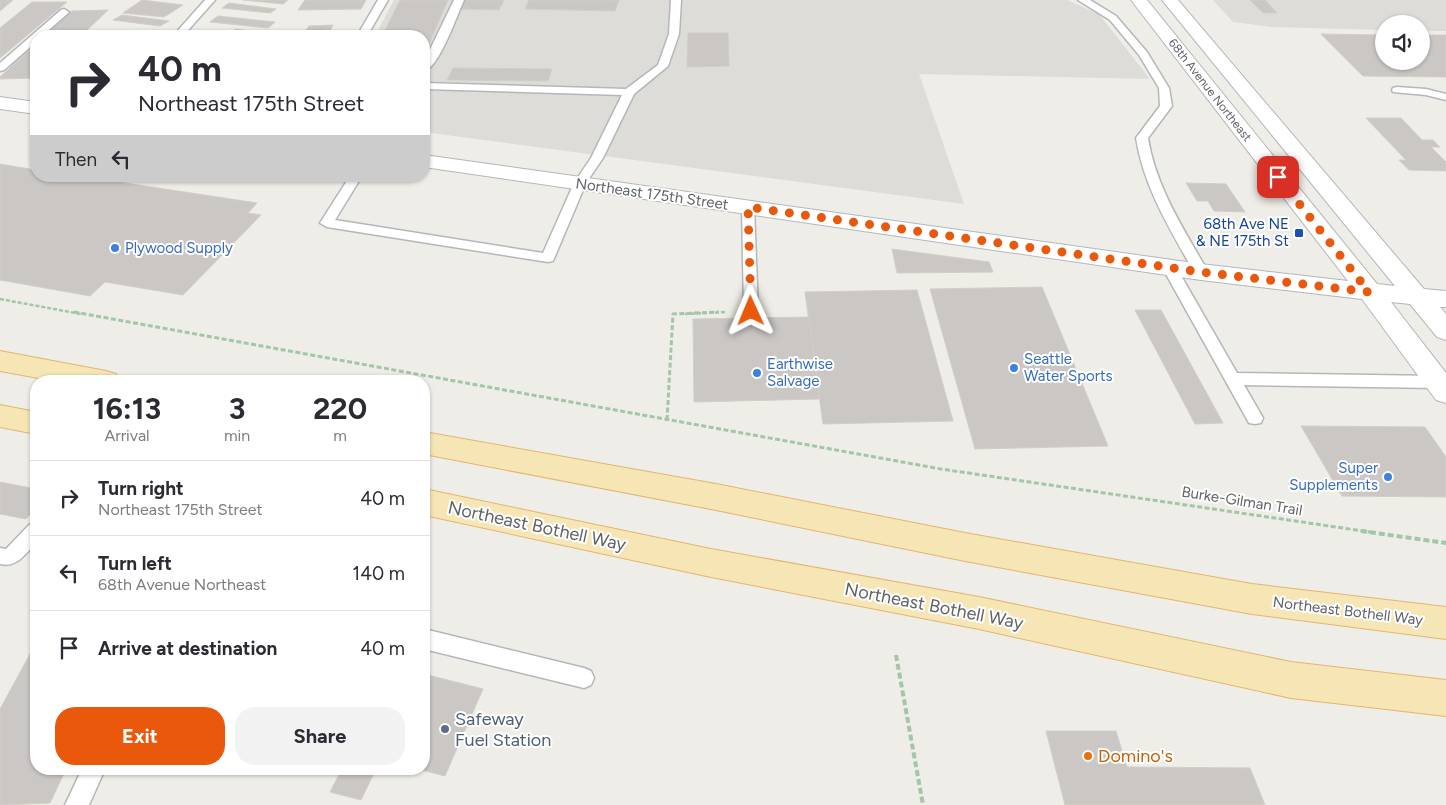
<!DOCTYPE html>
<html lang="en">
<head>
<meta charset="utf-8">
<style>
  :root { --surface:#fff; --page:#f2f2f3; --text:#2b2b33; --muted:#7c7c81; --line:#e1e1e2; --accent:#ea580c }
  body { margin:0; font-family:Figtree,sans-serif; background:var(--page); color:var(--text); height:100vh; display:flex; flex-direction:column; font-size:19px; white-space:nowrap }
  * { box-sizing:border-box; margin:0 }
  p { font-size:16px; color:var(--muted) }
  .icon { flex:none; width:28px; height:28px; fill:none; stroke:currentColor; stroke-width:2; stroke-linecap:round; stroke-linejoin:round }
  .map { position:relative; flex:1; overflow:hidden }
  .drawer { position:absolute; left:30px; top:375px; width:400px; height:400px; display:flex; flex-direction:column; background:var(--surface); border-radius:20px; box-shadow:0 1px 4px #0004 }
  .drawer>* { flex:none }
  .hud { position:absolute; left:30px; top:30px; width:400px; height:152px; border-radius:20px; box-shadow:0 1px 4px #0004; background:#fff; color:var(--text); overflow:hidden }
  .fabs { position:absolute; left:1375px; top:15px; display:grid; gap:10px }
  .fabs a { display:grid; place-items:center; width:55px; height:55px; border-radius:50%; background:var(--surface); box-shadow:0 1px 4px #0004; font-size:25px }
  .pin { position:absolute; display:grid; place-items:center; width:42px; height:42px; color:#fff; margin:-21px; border-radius:10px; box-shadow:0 2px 8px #0006 }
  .me { position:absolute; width:55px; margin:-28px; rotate:359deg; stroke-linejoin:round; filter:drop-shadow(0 0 4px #0008) }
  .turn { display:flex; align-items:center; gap:18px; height:105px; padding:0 25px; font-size:22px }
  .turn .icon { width:65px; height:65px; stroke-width:2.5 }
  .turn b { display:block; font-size:35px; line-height:42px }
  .then { display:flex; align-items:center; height:48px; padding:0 25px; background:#0003; gap:10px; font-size:19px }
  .eta { display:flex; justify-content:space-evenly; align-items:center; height:85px; text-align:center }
  .eta b { font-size:30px; font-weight:700; line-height:35px }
  .action { display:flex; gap:10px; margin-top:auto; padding:10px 25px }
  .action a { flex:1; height:58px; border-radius:20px; background:var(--accent); color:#fff; font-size:20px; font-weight:700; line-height:58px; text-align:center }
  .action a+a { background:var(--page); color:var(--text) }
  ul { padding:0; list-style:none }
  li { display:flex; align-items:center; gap:15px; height:75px; padding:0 25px; border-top:1px solid var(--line) }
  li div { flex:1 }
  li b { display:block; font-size:19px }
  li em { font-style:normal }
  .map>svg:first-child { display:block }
  .industrial { fill:#dedcd9 }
  .building { fill:#cbc7c4; stroke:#d3cec6 }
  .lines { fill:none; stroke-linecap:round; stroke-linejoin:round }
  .lane-casing { stroke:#b4b7ba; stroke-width:3 }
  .secondary-casing { stroke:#b3b7ba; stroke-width:2 }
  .primary-casing { stroke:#e3b66d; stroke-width:2 }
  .path-far2 { stroke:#a2c6a9; stroke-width:2.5; stroke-dasharray:4 2; stroke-linecap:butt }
  .path-far1 { stroke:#a2c6a9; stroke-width:3; stroke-dasharray:5 2.5; stroke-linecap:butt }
  .path { stroke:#a2c6a9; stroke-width:4; stroke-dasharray:6 3; stroke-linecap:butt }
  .lane { fill:#fff; fill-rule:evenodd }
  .secondary { fill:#fff; fill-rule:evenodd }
  .primary { fill:#f6e5b5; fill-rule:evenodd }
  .route { stroke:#ea580c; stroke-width:9; stroke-dasharray:0 16.2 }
  .transit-dot { fill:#1a4fb4; stroke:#fff; stroke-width:2 }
  .shop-dot { fill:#3f7fe0; stroke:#fff; stroke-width:2 }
  .service-dot { fill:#5c6f8a; stroke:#fff; stroke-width:2 }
  .food-dot { fill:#e8710a; stroke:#fff; stroke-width:2 }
  .labels { text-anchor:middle; stroke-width:4; stroke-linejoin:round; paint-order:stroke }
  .far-street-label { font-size:12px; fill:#5f6266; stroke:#fff }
  .street-label { font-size:15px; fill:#5f6266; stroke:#fff }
  .transit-label { font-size:15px; fill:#164399; stroke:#fff; text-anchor:end }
  .shop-label { font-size:15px; fill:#366cbe; stroke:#fff; text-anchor:start }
  .near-street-label { font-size:18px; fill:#5f6266; stroke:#fff }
  .near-service-label { font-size:18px; fill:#4e5e75; stroke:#fff; text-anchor:start }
  .near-food-label { font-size:18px; fill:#c56008; stroke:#fff; text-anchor:start }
</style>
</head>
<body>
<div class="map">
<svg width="1446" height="805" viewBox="0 0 1446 805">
  <rect width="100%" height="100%" fill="#efede7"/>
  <g class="industrial">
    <polygon points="394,0 1067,0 1099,14 1150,79 919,74 964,204 424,132 424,36 375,36"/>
    <polygon points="1213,0 1446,0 1446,31 1421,31 1421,24 1384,24 1384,30 1272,27 1233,22"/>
  </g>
  <g class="building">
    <polygon points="0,0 13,0 0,11"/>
    <polygon points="142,0 183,5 164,17 123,13"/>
    <polygon points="243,0 288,0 283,4"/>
    <polygon points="305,0 366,0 361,9 298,10"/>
    <polygon points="400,0 448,0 424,56 424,36 382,36"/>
    <polygon points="465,0 504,0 499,10 461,9"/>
    <polygon points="529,0 619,0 615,11 525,9"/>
    <polygon points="1250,0 1265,0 1277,13 1263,13"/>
    <polygon points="32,2 67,2 0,58 0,28"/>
    <polygon points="229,3 276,9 270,13 222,8"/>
    <polygon points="108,10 81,36 44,36 72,11"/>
    <polygon points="122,15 169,21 160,26 113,20"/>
    <polygon points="218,16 275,22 268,28 210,22"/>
    <polygon points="333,25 327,36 302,36 309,26"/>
    <polygon points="236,29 272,34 269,36 226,36"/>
    <polygon points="111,32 142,36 104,36"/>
    <polygon points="688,33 728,33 729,66 687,67"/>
    <polygon points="1321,34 1384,35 1384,61 1421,61 1421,35 1446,35 1446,77 1363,76"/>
    <polygon points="36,44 36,78 0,79 0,77"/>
    <polygon points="453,68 552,69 548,81 447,80"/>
    <polygon points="1366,118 1401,118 1422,140 1433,140 1440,147 1431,147 1446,162 1446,171 1409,170 1399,160 1406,160"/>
    <polygon points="0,164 36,170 36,176 79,176 257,203 248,213 261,215 183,295 105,282 90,296 0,280"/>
    <polygon points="1186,183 1226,184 1245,212 1214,211 1208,201 1197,201"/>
    <polygon points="892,249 989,262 993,272 897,273"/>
    <polygon points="1042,287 1108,446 975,449 930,289"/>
    <polygon points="917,290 953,421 823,424 805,292"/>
    <polygon points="1135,310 1161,310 1223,423 1195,424"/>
    <polygon points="809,317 820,399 694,402 693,319"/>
    <polygon points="1301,426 1425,427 1446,457 1446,497 1342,496"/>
    <polygon points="0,482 36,489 36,508 26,519 0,514"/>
    <polygon points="36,643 36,769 66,769 50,803 0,805 0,709"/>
    <polygon points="424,674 483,689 445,776 418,769 424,769"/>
    <polygon points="1046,731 1116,731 1127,767 1250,768 1265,805 1065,805"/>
    <polygon points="342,769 376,769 361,800 330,792"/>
  </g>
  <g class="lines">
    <g class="lane-casing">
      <g id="lane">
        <polygon points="205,0 215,0 183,36 173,36"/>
        <polygon points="378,0 388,0 367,36 357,36"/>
        <path d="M454,0H464C457,15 439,68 424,71V62Z"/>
        <polygon points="671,0 681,0 679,34 668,66 634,94 603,158 586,183 553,261 548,262 327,227 320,223 350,176 362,176 335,220 543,253 574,183 591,158 622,95 424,89 424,83 626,89 658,65 669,34"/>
        <path d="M1078,0H1090L1116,16L1147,52L1169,88L1172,106L1148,138C1156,188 1184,229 1208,272L1206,275H1196L1194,272C1170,229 1144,188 1136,138L1160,106L1159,88L1139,55L1110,20Z"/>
        <polygon points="64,9 69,12 67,14 42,36 36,36 36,42 4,70 0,71 0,63 61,10"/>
        <polygon points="1397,87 1426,89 1446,94 1446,100 1426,95 1393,92 1392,90 1393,88"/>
        <polygon points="748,203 754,207 758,311 756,315 746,315 744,311 742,207"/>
        <polygon points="1169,262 1174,264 1176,267 1237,373 1437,376 1443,378 1445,382 1443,386 1437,388 1244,385 1263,418 1261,423 1255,424 1249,423 1162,267 1164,264"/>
        <path d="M36,523V543C25,554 17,568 0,564V548L6,549L29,525Z"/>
        <polygon points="424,629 584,668 591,671 594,678 591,685 584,688 424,649"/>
        <polygon points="82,769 105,769 89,805 65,805"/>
      </g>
    </g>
    <g class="secondary-casing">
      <g id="secondary">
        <polygon points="1131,0 1147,0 1377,284 1395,286 1162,0 1178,0 1424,289 1446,291 1446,307 1440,307 1446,314 1446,340 1437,337 1410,304 1391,302 1446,373 1446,403 1436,400 1362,299 1201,280 424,167 424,155 1201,264 1348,281"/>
        <polygon points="0,97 36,102 36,114 0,109"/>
      </g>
    </g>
    <g class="primary-casing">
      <g id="primary">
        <polygon points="0,351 106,371 116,374 119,381 55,381 0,371"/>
        <polygon points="0,405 36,412 36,434 0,427"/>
        <polygon points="424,432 716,484 965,533 1252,584 1446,607 1446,639 1252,614 965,561 716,510 424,454"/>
        <polygon points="424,489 711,549 979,597 1291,662 1446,680 1446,716 1291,698 979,629 711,577 424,515"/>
      </g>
    </g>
    <g class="path-far2">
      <polyline points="0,299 81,314"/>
      <polyline points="685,314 727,312"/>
    </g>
    <g class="path-far1">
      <polyline points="74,312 941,469 1370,532"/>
      <polyline points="667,420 673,314 719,312"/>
    </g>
    <g class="path">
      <polyline points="1361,531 1446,543"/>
      <polyline points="896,655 923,805"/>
    </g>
    <use href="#lane" class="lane"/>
    <use href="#secondary" class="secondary"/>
    <use href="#primary" class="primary"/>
  </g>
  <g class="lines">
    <polyline class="route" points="751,311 748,207 1201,272 1369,292 1278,177"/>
  </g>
  <rect class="transit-dot" x="1294" y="228" width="10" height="10" rx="2.5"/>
  <g class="shop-dot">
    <circle cx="115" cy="248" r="5"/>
    <circle cx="1014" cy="368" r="5"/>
    <circle cx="757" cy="373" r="5"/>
    <circle cx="1388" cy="477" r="5"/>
  </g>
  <circle class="service-dot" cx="445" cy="729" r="5"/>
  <circle class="food-dot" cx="1088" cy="756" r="5"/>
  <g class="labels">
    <g class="far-street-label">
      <text transform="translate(1210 90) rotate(52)" y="4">68th Avenue Northeast</text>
    </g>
    <g class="street-label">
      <text transform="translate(652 194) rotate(8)" y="5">Northeast 175th Street</text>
      <text transform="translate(1242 501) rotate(9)" y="5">Burke-Gilman Trail</text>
      <text transform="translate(1348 611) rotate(7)" y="5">Northeast Bothell Way</text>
    </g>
    <g class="transit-label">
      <text x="1289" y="229">68th Ave NE<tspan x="1289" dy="17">&amp; NE 175th St</tspan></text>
    </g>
    <g class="shop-label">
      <text x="125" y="253">Plywood Supply</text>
      <text x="1024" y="364">Seattle<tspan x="1024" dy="17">Water Sports</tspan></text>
      <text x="767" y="369">Earthwise<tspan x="767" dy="17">Salvage</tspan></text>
      <text x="1378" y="473" text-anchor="end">Super<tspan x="1378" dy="17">Supplements</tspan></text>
    </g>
    <g class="near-street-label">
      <text transform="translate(537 526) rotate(12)" y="6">Northeast Bothell Way</text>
      <text transform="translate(934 606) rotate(11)" y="6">Northeast Bothell Way</text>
    </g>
    <g class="near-service-label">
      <text x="455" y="725">Safeway<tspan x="455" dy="21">Fuel Station</tspan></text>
    </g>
    <g class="near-food-label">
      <text x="1098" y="762">Domino's</text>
    </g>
  </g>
</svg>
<div class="fabs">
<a><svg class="icon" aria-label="sound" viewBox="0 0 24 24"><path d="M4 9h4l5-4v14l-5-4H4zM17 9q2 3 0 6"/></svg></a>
</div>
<div class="pin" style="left:1278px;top:177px;background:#d93025"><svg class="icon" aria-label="arrive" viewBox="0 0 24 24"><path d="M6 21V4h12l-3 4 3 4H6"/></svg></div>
<svg class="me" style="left:751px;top:311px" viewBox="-20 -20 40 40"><path d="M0-17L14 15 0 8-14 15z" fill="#ea580c" stroke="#fff" stroke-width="4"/></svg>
<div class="hud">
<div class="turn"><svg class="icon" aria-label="right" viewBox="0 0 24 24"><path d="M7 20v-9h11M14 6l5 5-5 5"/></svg><div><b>40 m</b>Northeast 175th Street</div></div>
<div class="then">Then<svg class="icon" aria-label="left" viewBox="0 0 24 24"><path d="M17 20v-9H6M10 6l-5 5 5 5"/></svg></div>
</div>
<section class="drawer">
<div class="eta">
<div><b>16:13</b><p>Arrival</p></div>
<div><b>3</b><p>min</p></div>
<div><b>220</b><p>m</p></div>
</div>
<ul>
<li><svg class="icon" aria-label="right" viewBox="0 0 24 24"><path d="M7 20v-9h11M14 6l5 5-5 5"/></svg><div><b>Turn right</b><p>Northeast 175th Street</p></div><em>40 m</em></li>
<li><svg class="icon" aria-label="left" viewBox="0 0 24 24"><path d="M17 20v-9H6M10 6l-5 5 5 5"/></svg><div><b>Turn left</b><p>68th Avenue Northeast</p></div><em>140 m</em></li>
<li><svg class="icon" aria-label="arrive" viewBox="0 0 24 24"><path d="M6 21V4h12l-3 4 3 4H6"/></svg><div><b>Arrive at destination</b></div><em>40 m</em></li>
</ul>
<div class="action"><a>Exit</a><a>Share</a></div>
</section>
</div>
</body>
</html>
